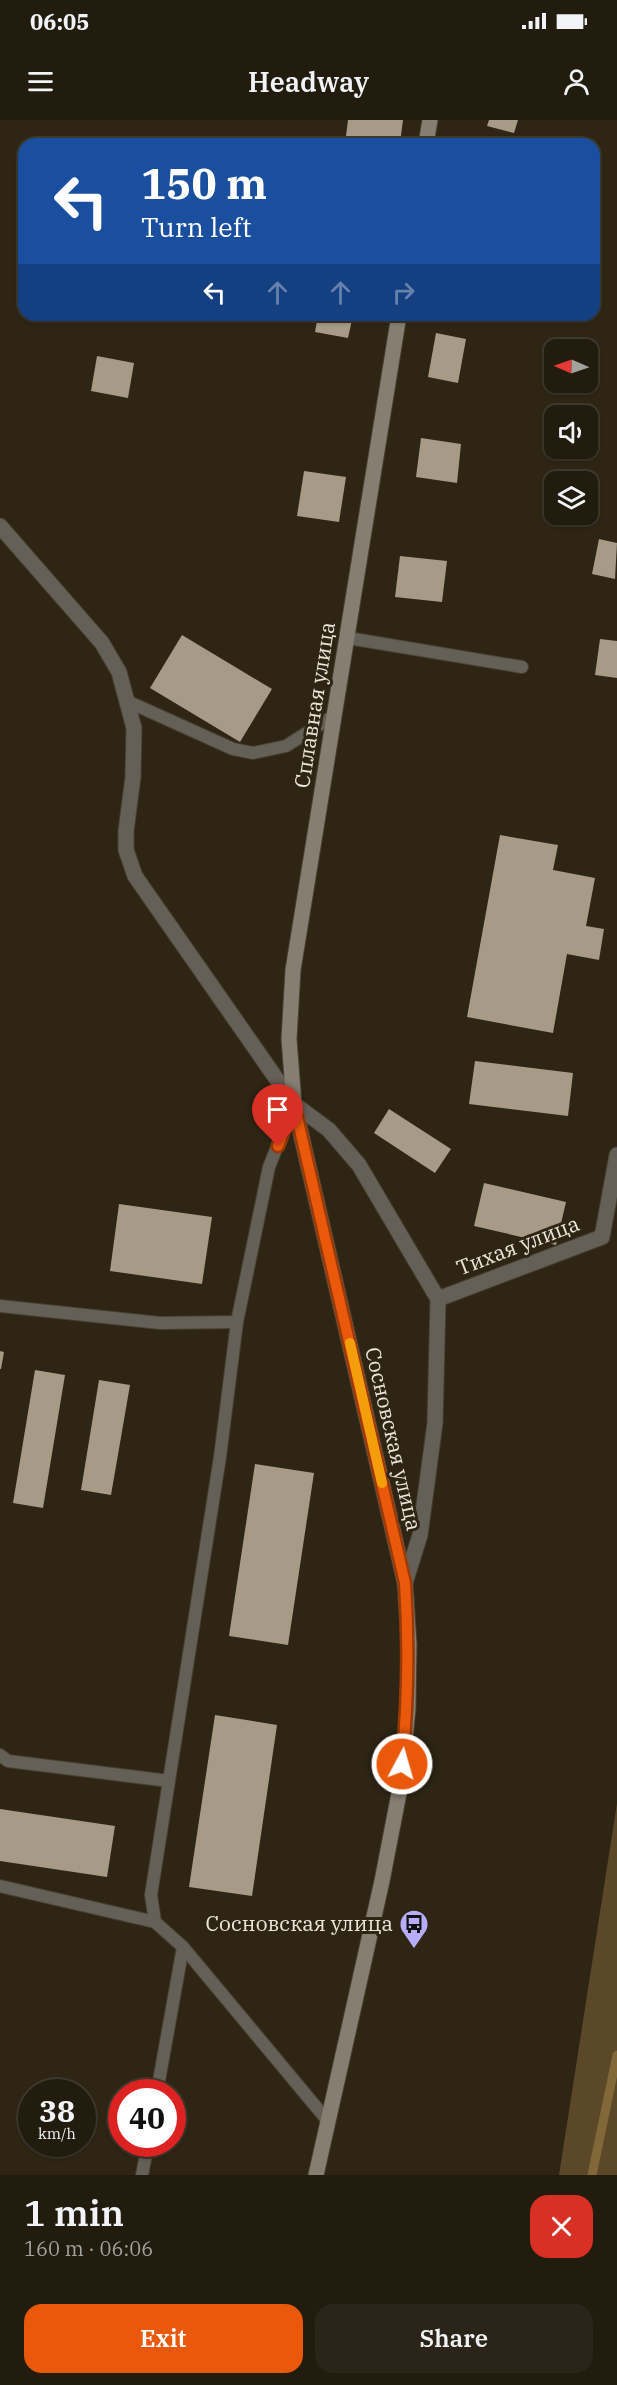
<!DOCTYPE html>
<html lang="en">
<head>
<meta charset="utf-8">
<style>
  :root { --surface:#221c0f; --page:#2a2518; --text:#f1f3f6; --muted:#a2a19e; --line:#3f3a2f; --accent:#ea580c }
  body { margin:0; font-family:"IBM Plex Serif",serif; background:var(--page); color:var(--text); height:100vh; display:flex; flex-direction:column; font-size:22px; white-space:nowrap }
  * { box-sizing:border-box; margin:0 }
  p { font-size:20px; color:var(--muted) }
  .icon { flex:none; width:33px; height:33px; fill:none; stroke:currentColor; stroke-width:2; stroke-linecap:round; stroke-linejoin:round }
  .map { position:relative; height:2055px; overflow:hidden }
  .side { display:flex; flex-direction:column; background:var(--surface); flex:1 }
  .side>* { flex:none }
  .guide { position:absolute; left:18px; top:18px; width:582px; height:183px; border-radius:18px; box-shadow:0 2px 4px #0004,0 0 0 2px var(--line); background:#1a4fa0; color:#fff; overflow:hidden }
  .needle { width:39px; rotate:272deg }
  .controls { position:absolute; left:544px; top:219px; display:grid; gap:12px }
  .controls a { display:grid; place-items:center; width:54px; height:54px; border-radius:12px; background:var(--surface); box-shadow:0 2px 4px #0004,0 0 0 2px var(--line); font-size:30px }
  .speed { position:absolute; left:18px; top:1959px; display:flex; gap:12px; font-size:30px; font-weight:700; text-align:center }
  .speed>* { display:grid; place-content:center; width:78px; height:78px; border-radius:50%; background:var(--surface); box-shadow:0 2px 4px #0004,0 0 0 2px var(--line); line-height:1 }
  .speed small { font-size:15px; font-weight:400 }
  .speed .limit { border:9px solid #d22; background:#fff; color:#111 }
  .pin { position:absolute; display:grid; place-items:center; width:51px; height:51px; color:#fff; margin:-62px -26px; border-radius:50% 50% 50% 0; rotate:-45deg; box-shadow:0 0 6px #0007 }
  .pin .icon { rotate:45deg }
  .me { position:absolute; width:66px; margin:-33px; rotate:6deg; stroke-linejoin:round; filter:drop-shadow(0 0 4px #0008) }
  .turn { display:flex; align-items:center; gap:21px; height:126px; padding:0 24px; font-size:27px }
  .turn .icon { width:78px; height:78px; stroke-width:2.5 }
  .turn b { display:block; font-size:42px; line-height:51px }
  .lanes { display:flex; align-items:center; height:57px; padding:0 24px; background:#0003; justify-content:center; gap:30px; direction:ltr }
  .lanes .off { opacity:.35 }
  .round { display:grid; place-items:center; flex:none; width:63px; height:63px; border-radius:18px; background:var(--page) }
  .summary { display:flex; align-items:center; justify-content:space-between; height:102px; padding:0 24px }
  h1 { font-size:36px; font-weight:600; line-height:45px }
  .button { display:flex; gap:12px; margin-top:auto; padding:12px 24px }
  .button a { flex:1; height:69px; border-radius:18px; background:var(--accent); color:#fff; font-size:24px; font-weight:600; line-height:69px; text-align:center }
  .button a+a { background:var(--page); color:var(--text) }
  .status { display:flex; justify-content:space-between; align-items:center; height:42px; padding:0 30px; background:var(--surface); direction:ltr }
  .status svg { height:16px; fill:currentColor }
  header { display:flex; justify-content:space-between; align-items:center; height:78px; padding:0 24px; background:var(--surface); font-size:27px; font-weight:600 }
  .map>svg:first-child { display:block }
  .green { fill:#5a4829 }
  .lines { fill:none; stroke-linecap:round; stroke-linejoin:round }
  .stream { stroke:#826738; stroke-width:9 }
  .building { fill:#a79b87 }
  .lane-casing { stroke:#484030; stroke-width:14 }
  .street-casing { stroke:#484030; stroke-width:17 }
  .secondary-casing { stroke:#484030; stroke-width:17 }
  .lane { stroke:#645f57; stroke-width:12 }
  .street { stroke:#645f57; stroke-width:15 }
  .secondary { stroke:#867e71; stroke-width:15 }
  .route-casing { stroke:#983908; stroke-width:15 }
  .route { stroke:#ea580c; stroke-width:10 }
  .slow { stroke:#f59e0b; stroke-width:10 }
  .labels { text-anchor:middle; stroke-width:6; stroke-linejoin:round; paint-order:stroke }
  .street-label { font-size:21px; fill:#ebe5da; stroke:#2e2514 }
  .poi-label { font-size:21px; fill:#ebe5da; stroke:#2e2514; text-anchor:end }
</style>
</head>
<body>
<div class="status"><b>06:05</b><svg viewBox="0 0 49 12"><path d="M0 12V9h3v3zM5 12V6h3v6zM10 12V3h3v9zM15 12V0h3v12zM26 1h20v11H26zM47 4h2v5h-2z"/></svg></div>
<header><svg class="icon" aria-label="menu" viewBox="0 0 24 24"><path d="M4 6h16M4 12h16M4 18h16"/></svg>Headway<svg class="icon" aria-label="person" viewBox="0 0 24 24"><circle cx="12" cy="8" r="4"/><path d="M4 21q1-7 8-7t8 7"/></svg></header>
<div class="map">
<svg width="617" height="2055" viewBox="0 0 617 2055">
  <rect width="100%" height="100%" fill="#2e2514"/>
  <polygon class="green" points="617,1683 617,2055 559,2055"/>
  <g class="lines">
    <polyline class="stream" points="592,2055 617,1935"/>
  </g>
  <g class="building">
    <polygon points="348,0 403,0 400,23 346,16"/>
    <polygon points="489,0 518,0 514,13 487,6"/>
    <polygon points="318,195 353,195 348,218 315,212"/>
    <polygon points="436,213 466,219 458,263 428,257"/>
    <polygon points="97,236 134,243 128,278 91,271"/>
    <polygon points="421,318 461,324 457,363 416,357"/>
    <polygon points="304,351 346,357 339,402 297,396"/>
    <polygon points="599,419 617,423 615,459 592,454"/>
    <polygon points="400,436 447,441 442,482 395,477"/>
    <polygon points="182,515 272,569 240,622 150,568"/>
    <polygon points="600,519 617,521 617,558 595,555"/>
    <polygon points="500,715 558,725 553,750 595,758 586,806 604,809 599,840 567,834 553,913 467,897"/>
    <polygon points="475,941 573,953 568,996 469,984"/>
    <polygon points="389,989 451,1029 435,1053 374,1013"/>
    <polygon points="484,1063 566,1082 556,1125 474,1106"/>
    <polygon points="119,1084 212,1097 202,1164 110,1151"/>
    <polygon points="0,1231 4,1232 1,1249 0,1249"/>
    <polygon points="35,1250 65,1255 43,1388 13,1383"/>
    <polygon points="99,1260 130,1265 111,1375 81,1370"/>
    <polygon points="255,1344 314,1353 288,1525 229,1516"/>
    <polygon points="215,1595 277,1605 252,1776 189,1767"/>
    <polygon points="0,1689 115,1706 107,1757 0,1741"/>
  </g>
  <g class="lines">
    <g class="lane-casing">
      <g id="lane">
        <polyline points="348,518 522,547"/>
        <polyline points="129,582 233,629 253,633 286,626 335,595"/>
        <polyline points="0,1186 160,1203 237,1202"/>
        <polyline points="0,1635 8,1641 169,1661"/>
        <polyline points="0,1766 155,1802"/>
        <polyline points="183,1827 327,2000"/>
        <polyline points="157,1972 183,1827 155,1802 151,1775 220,1337 237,1202 269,1047 294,984"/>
        <polyline points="142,2055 148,2024"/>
      </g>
    </g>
    <g class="street-casing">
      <g id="street">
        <polyline points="0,406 102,523 119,552 134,608 133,657 126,711 126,730 135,756 294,984 329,1010 359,1045 438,1179 435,1303 420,1415 405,1463"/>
        <polyline points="438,1179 602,1117 617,1035"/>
      </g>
    </g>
    <g class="secondary-casing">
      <g id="secondary">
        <polyline points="426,24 430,0"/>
        <polyline points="316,2055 382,1761 401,1663 408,1588 409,1524 405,1463 294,984 289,919 293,850 399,195"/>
      </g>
    </g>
    <use href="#lane" class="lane"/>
    <use href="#street" class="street"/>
    <use href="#secondary" class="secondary"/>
  </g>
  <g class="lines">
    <g class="route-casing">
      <path id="route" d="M278,1026L294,984L405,1463C409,1524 408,1583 402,1644"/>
    </g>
    <use href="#route" class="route"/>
    <polyline class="slow" points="350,1223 382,1363"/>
  </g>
  <defs>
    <g id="bus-pin" transform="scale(1.5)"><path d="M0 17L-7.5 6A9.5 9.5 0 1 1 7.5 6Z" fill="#b6acf8" stroke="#2e2514"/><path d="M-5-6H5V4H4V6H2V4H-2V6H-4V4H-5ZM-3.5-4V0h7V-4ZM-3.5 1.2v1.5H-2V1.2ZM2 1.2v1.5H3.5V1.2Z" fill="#111"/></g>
  </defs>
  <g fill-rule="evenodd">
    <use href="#bus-pin" x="414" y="1804"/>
  </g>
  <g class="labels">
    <g class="street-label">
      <text transform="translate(315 585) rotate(-81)" y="7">Сплавная улица</text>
      <text transform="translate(518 1126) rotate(-21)" y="7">Тихая улица</text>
      <text transform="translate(393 1319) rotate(77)" y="7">Сосновская улица</text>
    </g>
    <g class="poi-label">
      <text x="393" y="1811">Сосновская улица</text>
    </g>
  </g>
</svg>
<div class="controls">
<a><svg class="needle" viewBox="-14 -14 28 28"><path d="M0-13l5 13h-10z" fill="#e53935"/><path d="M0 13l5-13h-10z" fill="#a2a19e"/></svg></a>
<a><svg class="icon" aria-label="sound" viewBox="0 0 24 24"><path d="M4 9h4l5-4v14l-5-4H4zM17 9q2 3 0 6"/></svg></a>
<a><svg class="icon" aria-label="layers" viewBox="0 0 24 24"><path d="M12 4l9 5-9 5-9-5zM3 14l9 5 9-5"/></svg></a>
</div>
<div class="speed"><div>38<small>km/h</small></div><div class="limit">40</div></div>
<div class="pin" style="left:278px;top:1026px;background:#d93025"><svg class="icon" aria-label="arrive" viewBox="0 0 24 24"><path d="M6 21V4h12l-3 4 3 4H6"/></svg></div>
<svg class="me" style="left:402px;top:1644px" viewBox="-20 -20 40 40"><circle r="17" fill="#ea580c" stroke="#fff" stroke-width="3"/><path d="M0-11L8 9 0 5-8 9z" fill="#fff"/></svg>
<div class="guide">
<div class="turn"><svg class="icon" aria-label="left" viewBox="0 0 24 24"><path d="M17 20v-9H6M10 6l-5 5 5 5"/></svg><div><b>150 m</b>Turn left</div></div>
<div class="lanes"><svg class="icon" aria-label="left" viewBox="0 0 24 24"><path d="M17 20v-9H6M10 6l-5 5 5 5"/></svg><svg class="icon off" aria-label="ahead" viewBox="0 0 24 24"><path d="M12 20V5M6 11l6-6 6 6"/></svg><svg class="icon off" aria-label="ahead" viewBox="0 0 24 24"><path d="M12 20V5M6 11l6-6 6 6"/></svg><svg class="icon off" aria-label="right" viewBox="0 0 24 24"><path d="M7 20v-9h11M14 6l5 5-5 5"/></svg></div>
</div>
</div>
<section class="side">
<div class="summary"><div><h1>1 min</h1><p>160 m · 06:06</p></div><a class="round" style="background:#d93025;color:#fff"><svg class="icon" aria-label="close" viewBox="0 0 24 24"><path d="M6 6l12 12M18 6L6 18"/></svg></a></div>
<div class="button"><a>Exit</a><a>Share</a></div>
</section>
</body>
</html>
